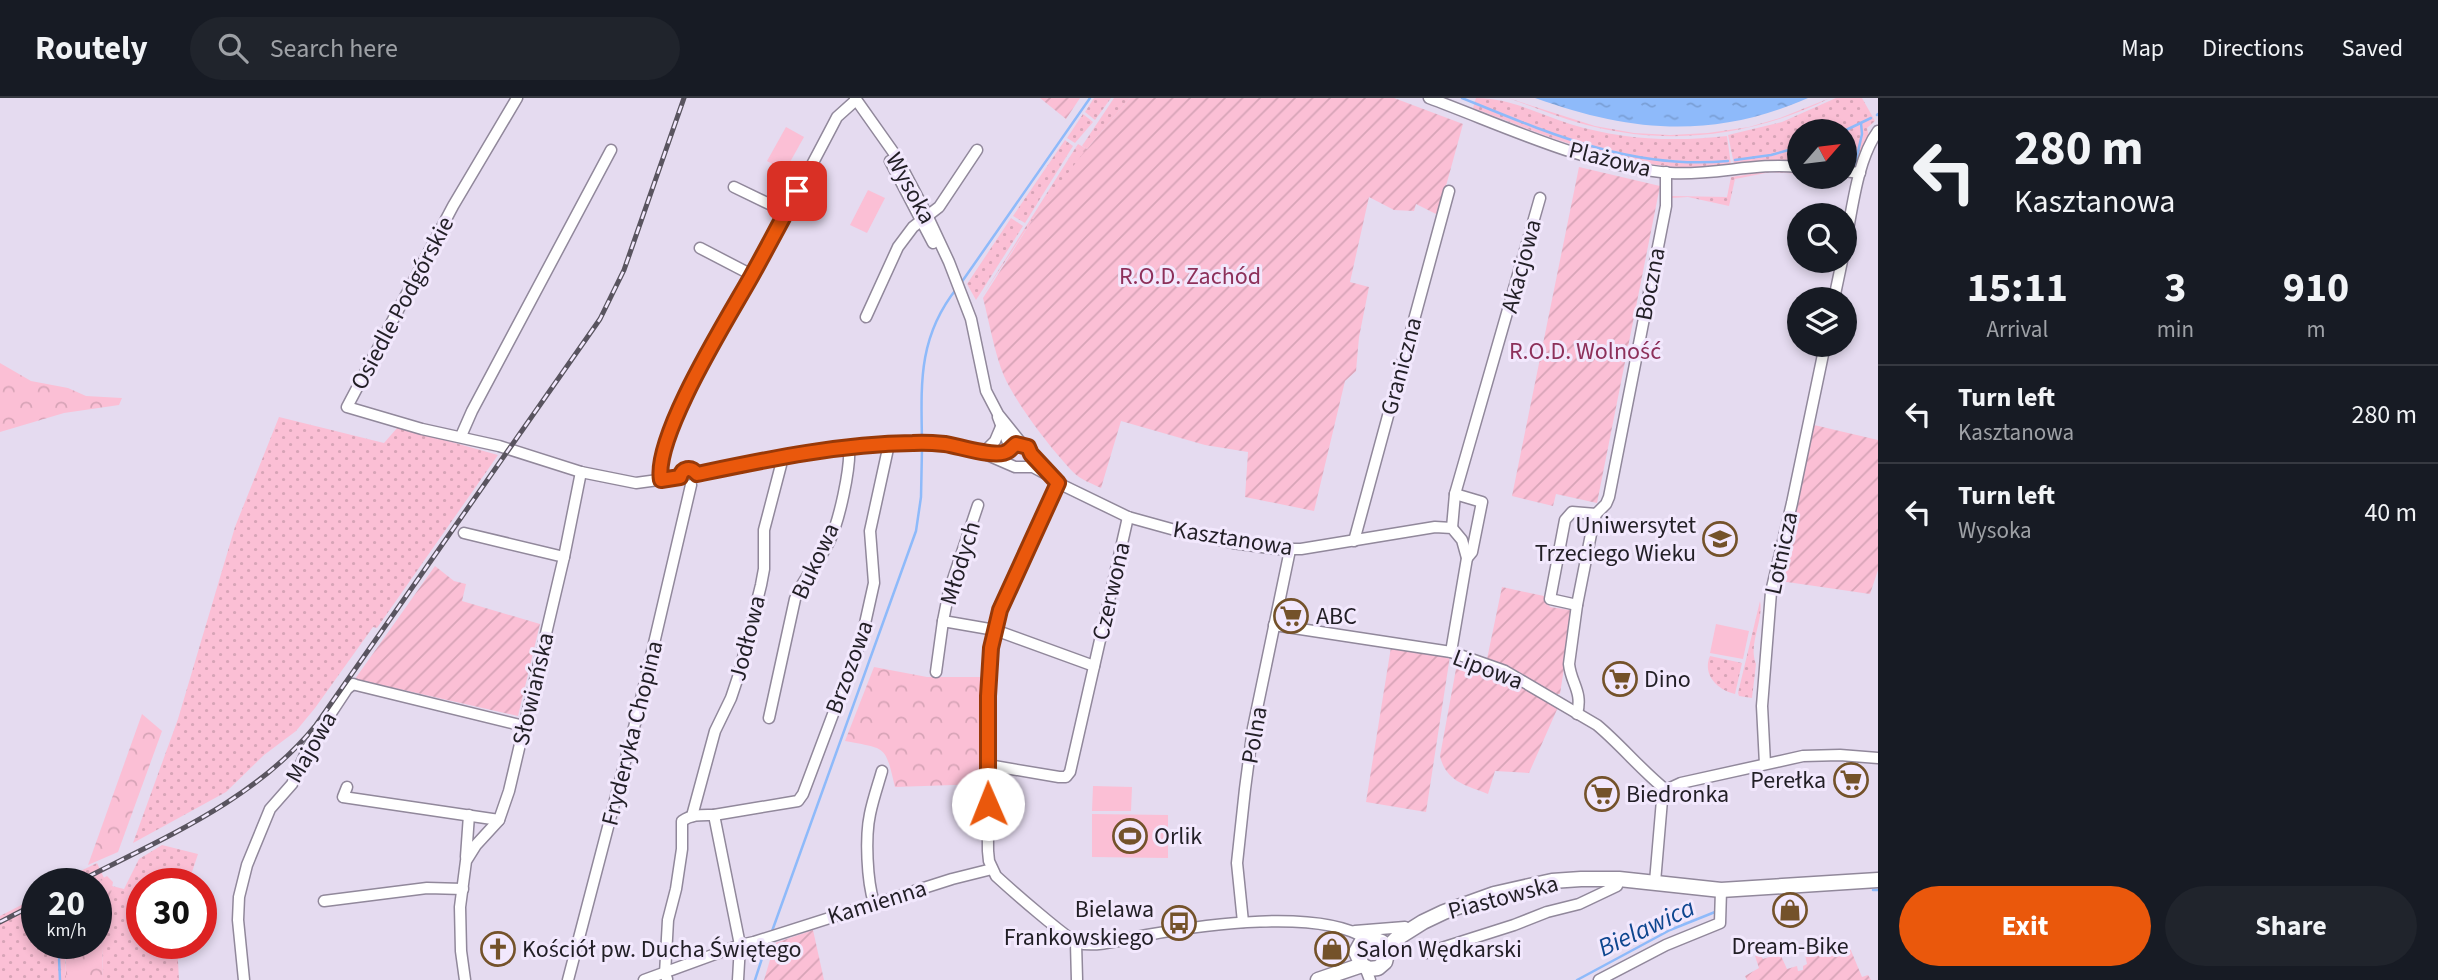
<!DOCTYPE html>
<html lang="en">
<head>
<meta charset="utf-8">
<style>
  :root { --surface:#171b24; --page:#20242c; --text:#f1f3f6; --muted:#9ea1a6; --line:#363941; --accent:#ea580c }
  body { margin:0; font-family:"Source Sans 3",sans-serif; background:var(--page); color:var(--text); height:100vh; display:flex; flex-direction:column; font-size:26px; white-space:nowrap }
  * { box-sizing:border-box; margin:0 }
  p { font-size:23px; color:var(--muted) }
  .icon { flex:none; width:38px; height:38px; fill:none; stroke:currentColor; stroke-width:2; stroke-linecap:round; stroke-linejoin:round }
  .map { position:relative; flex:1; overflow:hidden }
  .side { display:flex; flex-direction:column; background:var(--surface); width:560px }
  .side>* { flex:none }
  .top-card { background:#171b24; color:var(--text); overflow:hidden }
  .needle { width:46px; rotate:62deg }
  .tools { position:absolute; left:1787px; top:21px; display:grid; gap:14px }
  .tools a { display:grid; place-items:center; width:70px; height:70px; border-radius:50%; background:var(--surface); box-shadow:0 4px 10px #0003; font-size:35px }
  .speed { position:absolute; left:21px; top:770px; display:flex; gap:14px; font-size:35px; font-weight:700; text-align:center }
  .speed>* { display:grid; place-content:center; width:91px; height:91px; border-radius:50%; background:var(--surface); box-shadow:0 4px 10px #0003; line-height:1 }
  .speed small { font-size:18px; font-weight:400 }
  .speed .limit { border:10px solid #d22; background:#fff; color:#111 }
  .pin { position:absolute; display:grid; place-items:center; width:60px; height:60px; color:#fff; margin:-30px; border-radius:14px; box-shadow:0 4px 10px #0006 }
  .me { position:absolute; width:77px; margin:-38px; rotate:359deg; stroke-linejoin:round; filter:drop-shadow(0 0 5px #0008) }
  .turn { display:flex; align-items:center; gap:24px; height:147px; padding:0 21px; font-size:32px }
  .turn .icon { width:91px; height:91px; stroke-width:2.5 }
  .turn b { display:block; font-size:49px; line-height:60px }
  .eta { display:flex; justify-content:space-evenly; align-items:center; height:119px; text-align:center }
  .eta b { font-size:42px; font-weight:700; line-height:49px }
  .button { display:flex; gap:14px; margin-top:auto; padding:14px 21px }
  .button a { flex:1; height:80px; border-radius:42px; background:var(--accent); color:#fff; font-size:28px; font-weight:700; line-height:80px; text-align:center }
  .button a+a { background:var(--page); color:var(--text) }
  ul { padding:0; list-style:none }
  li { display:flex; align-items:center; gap:21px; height:98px; padding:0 21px; border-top:2px solid var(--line) }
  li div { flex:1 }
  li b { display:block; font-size:26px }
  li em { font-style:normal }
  header { display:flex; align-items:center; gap:42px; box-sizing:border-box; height:98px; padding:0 35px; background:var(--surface); border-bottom:2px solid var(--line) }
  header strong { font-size:33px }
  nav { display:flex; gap:38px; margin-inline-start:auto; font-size:24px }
  .search { width:490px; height:63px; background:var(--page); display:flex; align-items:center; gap:18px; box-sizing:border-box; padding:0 24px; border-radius:38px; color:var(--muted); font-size:26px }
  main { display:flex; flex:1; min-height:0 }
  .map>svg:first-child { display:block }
  .grass { fill:url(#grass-dots) }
  .forest { fill:url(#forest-crowns) }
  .garden { fill:url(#garden-furrows) }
  .pitch { fill:#fbbfd5 }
  .water { fill:url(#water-ripples) }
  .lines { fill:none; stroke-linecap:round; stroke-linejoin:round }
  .stream { stroke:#8ebafa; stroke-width:2.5 }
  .minor-casing { stroke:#91889b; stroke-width:13 }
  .major-casing { stroke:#91889b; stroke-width:17 }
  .minor { stroke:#fff; stroke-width:10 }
  .major { stroke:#fff; stroke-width:14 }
  .rail-casing { stroke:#59545f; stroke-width:5 }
  .rail { stroke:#f2e8fd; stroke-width:2.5; stroke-dasharray:8; stroke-linecap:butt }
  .route-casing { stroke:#983908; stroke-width:18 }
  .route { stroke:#ea580c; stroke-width:12 }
  .labels { text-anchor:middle; stroke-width:6; stroke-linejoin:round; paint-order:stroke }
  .street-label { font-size:24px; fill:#221f26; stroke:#f2e8fd }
  .park-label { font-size:24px; fill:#8d305a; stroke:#f2e8fd }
  .poi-label { font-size:24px; fill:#221f26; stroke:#f2e8fd; text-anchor:start }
  .water-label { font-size:26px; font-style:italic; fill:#0e468f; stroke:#f2e8fd }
</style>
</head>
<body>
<header>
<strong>Routely</strong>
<div class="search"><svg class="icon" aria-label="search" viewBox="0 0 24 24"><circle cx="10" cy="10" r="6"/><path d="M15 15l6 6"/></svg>Search here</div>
<nav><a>Map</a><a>Directions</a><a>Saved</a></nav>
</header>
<main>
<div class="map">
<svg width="1878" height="882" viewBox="0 0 1878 882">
  <defs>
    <pattern id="grass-dots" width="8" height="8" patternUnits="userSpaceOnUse" patternTransform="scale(1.75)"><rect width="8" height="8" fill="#fbbfd5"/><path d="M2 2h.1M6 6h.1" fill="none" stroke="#d7a4b7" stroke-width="1.8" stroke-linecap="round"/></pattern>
    <pattern id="forest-crowns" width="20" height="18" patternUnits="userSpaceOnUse" patternTransform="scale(1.75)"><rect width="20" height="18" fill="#fbbfd5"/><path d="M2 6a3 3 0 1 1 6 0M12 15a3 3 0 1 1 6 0" fill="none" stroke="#d7a4b7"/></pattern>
    <pattern id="garden-furrows" width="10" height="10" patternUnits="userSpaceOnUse" patternTransform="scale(1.75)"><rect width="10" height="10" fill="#fbbfd5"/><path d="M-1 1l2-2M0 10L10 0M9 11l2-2" fill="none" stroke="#d7a4b7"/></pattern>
    <pattern id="water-ripples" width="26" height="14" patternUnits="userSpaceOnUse" patternTransform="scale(1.75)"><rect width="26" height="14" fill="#8ebafa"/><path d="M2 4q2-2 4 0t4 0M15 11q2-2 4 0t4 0" fill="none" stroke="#7a9fd6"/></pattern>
  </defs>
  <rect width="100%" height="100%" fill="#e5dbf0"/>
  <g class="grass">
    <polygon points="1094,0 1111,0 1095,22 1085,14"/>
    <polygon points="1114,0 1130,0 1087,51 1082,48"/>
    <path d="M1476,0C1510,0 1539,16 1570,26C1622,42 1674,44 1727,38L1731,67C1641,80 1555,41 1473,10Z"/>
    <path d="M1508,0L1595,28L1634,35L1670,37L1708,35L1749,29L1780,20L1830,0C1757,37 1674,48 1595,29C1565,22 1537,10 1508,0Z"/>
    <polygon points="1836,0 1862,0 1875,23 1867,30 1869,39 1858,69 1851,67 1853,49 1845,48 1844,33 1799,33 1799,63 1767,63 1736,67 1734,66 1728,37 1782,24"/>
    <polygon points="1083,16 1093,24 1075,45 1067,40"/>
    <polygon points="1065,42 1073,48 1025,125 1013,118"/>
    <polygon points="1076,49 1085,54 1031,124 981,200"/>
    <polygon points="1770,73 1799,76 1771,74 1735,81 1729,108 1688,99 1671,100 1669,92 1672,93 1672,98 1727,99 1731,79"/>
    <polygon points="1011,120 1023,128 976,202 967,186"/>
    <polygon points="279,319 384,345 398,329 498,357 377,530 373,529 315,610 296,633 264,657 226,694 133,745 178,621 235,429"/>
    <path d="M1760,503C1764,522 1748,546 1756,566L1752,600L1739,598L1738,595Z"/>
    <path d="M1710,558L1742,565L1735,596C1717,592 1702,576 1710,558Z"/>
    <polygon points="162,747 198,756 188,786 142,786 142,845 177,845 179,882 103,882 102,847 106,816 96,822 96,809 109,801 112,788 124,791 139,761"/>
    <polygon points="97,765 104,780 92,786 54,786"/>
    <polygon points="37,799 37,845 65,845 66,882 0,882 0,818"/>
  </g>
  <g class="forest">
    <polygon points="0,265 31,283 68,290 86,298 122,300 119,307 64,315 0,334"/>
    <path d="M874,569L927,579H983V686L895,689C885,647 887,651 845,643Z"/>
    <polygon points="142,616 162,633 118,754 88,767"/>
    <polygon points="107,778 113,784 110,801 96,809 96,786 92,786"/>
    <polygon points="107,815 102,847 103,882 66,882 66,845 96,845 96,822"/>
  </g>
  <g class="garden">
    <polygon points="1040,0 1080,0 1066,21"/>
    <path d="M1130,0H1394L1463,26L1438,117L1416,106L1414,113L1394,112L1369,99L1350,184L1369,189L1359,239L1356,273L1345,283L1314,413L1245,399L1248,354L1205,347L1121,323L1101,390C1091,385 1081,382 1073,374C1051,351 1017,307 1004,278C995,257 989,223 983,200L1031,124L1084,54L1076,49L1078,46L1087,51Z"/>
    <polygon points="1579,69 1660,88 1597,405 1556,396 1553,408 1512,398"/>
    <polygon points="1814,327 1878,342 1878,472 1870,496 1780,483"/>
    <polygon points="435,468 454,483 466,486 462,503 540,526 518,618 355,581"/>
    <polygon points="1502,489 1544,498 1550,509 1570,512 1572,518 1560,596 1557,596 1487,561"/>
    <polygon points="1391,549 1450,558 1426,714 1366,704"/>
    <path d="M1458,560L1501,575L1559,607L1529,675L1495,673L1488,696C1466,687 1446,684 1440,658Z"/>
    <polygon points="813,832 824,882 764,882 775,845"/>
    <polygon points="1847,843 1862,879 1868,877 1871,882 1747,882 1745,878 1759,870 1755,858 1760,856 1763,861 1772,858 1771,851 1777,849 1787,871 1797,868 1798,873 1803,872 1803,868 1807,866 1805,857 1829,856 1830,850"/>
  </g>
  <g class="pitch">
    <polygon points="786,29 804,39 785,73 767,63"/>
    <polygon points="868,92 885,100 867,135 850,127"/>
    <polygon points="1716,526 1749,533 1743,561 1710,555"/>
    <polygon points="1093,688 1132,689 1131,713 1092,713"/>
    <polygon points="1092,716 1168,717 1168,760 1092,759"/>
  </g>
  <path class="water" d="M1535,0H1808C1712,42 1630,34 1535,0Z"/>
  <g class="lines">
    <g class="stream">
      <path d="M1462,0C1548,35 1632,72 1728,63"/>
      <polyline points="1877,17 1878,16"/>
      <polyline points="1844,33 1871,20"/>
      <polyline points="1735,62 1771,57 1799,49"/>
      <polyline points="1855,67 1862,36 1861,25"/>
      <polyline points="961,185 1090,0"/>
      <path d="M922,344C921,285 918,239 957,190"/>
      <polyline points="1873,792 1878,792"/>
      <polyline points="771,836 916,433 921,399 922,350"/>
      <polyline points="59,860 60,882"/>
      <polyline points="755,882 768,842"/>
      <polyline points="1577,882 1670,832 1715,814"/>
    </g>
    <g class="minor-casing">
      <g id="minor">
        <polyline points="517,0 453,108 347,309 422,331 499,348 581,374 636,385 680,379"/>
        <polyline points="855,0 896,58 927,117 949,164 971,221 986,293 998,316 1022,346 1028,349 1031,356 1058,385 1128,419 1175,432 1233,445 1276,451 1301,451 1435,429 1452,430 1462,442 1467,460 1451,554"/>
        <path d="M1429,0C1507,29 1587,68 1670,75C1714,78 1756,64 1799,69"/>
        <polyline points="890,63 933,145"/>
        <polyline points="1844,73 1860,75"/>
        <polyline points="734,89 786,114"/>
        <polyline points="700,150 752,177"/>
        <path d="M1844,152C1852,116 1856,63 1878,33"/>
        <polyline points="1834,201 1842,163"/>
        <polyline points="866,219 898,149 913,129 939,109 977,52"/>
        <polyline points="998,319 1010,350"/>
        <polyline points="461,338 472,313 611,52"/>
        <polyline points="983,355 995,343 1001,329"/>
        <polyline points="985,356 1015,369 1033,369 1048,377"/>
        <path d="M697,376C768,361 838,346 911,345C944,344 977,358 1008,354"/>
        <path d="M661,382C652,337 730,218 754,175C782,123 810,71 837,19L856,2"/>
        <path d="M1058,385L1000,512L991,550L987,613L988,753L989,763L996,778C1008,789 1069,843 1079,845C1096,850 1129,840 1147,837C1202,827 1319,810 1367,841"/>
        <polyline points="1455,396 1482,404 1472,454 1467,460"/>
        <polyline points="1452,430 1455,396 1540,100"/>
        <polyline points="464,435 564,459"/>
        <polyline points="1354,443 1449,93"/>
        <polyline points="1577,507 1550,501 1565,422 1572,414 1596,416"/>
        <polyline points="943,523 949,493 978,407"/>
        <path d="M1274,527L1451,554L1505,573L1597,627C1621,647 1641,672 1666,692"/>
        <polyline points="936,574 943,523 995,532 1094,568"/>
        <path d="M1577,616C1583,593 1571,586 1569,566L1577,507L1593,426L1596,416L1606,406L1609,399L1666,108V74"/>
        <path d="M769,620L795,501C803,480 819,464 829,444C839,424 851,370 849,348"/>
        <polyline points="1765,666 1762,608 1771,494 1792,405 1825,247"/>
        <polyline points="988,667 1059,679 1066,679 1070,674 1128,419"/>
        <polyline points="347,689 343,699 499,722"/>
        <polyline points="1666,692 1681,685 1803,658 1840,657 1878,660"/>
        <polyline points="714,717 798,703 803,696 862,539 874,485 870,433 889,346"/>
        <polyline points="692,718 715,633 731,600 739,576 761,487 764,471 764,432 781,367 780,358"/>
        <polyline points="466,759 469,717"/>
        <polyline points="1655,784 1662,702 1666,692"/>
        <polyline points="324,803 427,790 463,791"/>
        <path d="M874,805C867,783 865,739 870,716C873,701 878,687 882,673"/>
        <polyline points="1243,824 1237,765 1245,691 1253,630 1290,452"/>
        <polyline points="1355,833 1405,829"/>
        <polyline points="1076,845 1077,882"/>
        <polyline points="1426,855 1514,827 1547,814 1579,806 1617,788 1619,781"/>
        <polyline points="1365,869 1370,882"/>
        <path d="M667,881L665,876L668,822L676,791L682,751V723C692,716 702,717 714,717L740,847L738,882"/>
        <polyline points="244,882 238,822 239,799 247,767 270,711 292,686 308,650 347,591 353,586 356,587 524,628"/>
        <polyline points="465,882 461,853 460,809 466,763 476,747 499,722 509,693 564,459 581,374"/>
        <polyline points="568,882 637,618 691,387"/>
        <polyline points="644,882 740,847 754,844 952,781 992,771"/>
        <polyline points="1599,882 1666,847 1720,825 1721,792"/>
      </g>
    </g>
    <g class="major-casing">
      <g id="major">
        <polyline points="1387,855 1382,844 1371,840 1362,843 1356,854 1362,867 1369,871 1378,870 1385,864 1389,848 1396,841 1423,824 1444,814 1494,796 1552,783 1581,781 1619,781 1721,792 1878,782"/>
        <polyline points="1318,882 1362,867"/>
      </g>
    </g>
    <use href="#minor" class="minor"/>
    <use href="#major" class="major"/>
    <g class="rail-casing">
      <g id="rail">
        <path d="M74,786C160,741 254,704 316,627L600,221L624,172L684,0"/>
        <polyline points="0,824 37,805"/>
      </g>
    </g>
    <use href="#rail" class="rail"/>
  </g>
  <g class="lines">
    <g class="route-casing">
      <path id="route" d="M797,93C782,122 767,150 751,179C728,220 653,339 661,382L680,379C682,370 691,368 697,376C769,361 839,346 913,345C924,344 935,345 945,346C959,348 997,361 1008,353C1011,351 1013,348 1016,346L1028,349L1031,356L1058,385L1000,512L991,550L988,598V706"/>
    </g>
    <use href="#route" class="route"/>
  </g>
  <defs>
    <g id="university-ring" transform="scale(1.75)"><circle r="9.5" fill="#f2e8fd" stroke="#74522a" stroke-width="1.5"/><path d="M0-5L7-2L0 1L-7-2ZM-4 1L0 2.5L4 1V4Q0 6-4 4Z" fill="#74522a"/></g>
    <g id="supermarket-ring" transform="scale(1.75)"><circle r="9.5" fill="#f2e8fd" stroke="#74522a" stroke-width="1.5"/><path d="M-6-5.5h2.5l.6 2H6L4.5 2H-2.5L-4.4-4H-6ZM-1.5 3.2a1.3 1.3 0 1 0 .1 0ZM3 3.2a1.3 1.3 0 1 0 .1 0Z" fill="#74522a"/></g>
    <g id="stadium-ring" transform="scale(1.75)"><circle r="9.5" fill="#f2e8fd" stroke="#74522a" stroke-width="1.5"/><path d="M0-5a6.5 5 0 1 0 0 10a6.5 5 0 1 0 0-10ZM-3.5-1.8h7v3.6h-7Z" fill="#74522a"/></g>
    <g id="shop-ring" transform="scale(1.75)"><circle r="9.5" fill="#f2e8fd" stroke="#74522a" stroke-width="1.5"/><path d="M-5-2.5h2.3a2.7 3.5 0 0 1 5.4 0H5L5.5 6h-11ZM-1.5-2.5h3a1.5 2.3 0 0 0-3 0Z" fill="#74522a"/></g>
    <g id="bus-ring" transform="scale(1.75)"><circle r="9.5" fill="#f2e8fd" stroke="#74522a" stroke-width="1.5"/><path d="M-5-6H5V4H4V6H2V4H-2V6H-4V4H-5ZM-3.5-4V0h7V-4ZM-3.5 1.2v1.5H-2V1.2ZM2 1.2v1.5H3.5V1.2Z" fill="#74522a"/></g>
    <g id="church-ring" transform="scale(1.75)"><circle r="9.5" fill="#f2e8fd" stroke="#74522a" stroke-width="1.5"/><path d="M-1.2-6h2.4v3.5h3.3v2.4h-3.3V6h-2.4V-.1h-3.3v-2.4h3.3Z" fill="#74522a"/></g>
  </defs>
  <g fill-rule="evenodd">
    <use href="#university-ring" x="1720" y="441"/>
    <use href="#supermarket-ring" x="1291" y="518"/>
    <use href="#supermarket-ring" x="1620" y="581"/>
    <use href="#supermarket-ring" x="1851" y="682"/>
    <use href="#supermarket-ring" x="1602" y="696"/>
    <use href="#stadium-ring" x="1130" y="738"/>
    <use href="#shop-ring" x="1790" y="812"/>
    <use href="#bus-ring" x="1179" y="825"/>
    <use href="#church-ring" x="498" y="851"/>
    <use href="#shop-ring" x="1332" y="851"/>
  </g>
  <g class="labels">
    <g class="street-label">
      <text transform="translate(1610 61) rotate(14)" y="8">Plażowa</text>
      <text transform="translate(911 90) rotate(61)" y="8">Wysoka</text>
      <text transform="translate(1521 168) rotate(-75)" y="8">Akacjowa</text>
      <text transform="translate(1650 186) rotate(-79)" y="8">Boczna</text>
      <text transform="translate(402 205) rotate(-62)" y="8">Osiedle Podgórskie</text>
      <text transform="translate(1401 268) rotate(-75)" y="8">Graniczna</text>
      <text transform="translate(1233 440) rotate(9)" y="8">Kasztanowa</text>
      <text transform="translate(1781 455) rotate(-78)" y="8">Lotnicza</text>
      <text transform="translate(815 463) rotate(-65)" y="8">Bukowa</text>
      <text transform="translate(960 465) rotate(-73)" y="8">Młodych</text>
      <text transform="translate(1111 493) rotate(-77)" y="8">Czerwona</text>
      <text transform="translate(747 540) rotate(-76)" y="8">Jodłowa</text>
      <text transform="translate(849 569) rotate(-70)" y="8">Brzozowa</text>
      <text transform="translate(1488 571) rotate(21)" y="8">Lipowa</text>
      <text transform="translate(533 591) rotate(-77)" y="8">Słowiańska</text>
      <text transform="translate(632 635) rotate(-76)" y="8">Fryderyka Chopina</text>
      <text transform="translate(1254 637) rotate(-80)" y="8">Polna</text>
      <text transform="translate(311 649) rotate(-60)" y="8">Majowa</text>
      <text transform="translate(1503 799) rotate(-15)" y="8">Piastowska</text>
      <text transform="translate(877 804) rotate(-17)" y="8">Kamienna</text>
    </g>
    <g class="park-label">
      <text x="1190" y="186">R.O.D. Zachód</text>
      <text x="1585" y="261">R.O.D. Wolność</text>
    </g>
    <g class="poi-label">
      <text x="1696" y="435" text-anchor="end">Uniwersytet<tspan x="1696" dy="28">Trzeciego Wieku</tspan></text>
      <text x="1316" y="526">ABC</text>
      <text x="1644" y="589">Dino</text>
      <text x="1826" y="690" text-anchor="end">Perełka</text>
      <text x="1626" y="704">Biedronka</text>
      <text x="1154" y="746">Orlik</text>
      <text x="1154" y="819" text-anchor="end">Bielawa<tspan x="1154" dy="28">Frankowskiego</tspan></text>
      <text x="1790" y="856" text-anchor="middle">Dream-Bike</text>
      <text x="522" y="859">Kościół pw. Ducha Świętego</text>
      <text x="1356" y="859">Salon Wędkarski</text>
    </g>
    <g class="water-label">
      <text transform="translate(1646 829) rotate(-25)" y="9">Bielawica</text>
    </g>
  </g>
</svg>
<div class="tools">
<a><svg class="needle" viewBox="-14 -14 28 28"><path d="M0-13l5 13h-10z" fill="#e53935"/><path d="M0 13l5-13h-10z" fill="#9ea1a6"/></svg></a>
<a><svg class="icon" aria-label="search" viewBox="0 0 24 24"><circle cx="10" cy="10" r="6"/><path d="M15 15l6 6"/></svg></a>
<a><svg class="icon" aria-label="layers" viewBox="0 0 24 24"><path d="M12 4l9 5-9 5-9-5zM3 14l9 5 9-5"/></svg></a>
</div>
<div class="speed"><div>20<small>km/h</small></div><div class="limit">30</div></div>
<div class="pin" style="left:797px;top:93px;background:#d93025"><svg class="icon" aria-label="arrive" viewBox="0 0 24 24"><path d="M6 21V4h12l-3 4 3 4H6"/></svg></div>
<svg class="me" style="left:988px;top:706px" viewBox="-20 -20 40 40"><circle r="19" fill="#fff"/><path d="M0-13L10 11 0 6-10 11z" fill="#ea580c"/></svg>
</div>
<section class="side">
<div class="top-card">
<div class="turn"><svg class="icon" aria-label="left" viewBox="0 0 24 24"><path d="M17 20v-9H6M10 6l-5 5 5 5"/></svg><div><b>280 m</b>Kasztanowa</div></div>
</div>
<div class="eta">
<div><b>15:11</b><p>Arrival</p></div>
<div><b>3</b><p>min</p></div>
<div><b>910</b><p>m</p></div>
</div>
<ul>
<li><svg class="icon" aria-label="left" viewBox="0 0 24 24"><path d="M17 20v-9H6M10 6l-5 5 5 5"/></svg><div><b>Turn left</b><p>Kasztanowa</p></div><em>280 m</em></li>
<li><svg class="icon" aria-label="left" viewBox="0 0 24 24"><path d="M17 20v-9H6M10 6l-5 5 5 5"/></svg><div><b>Turn left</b><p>Wysoka</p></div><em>40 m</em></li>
</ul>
<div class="button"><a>Exit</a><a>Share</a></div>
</section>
</main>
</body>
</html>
